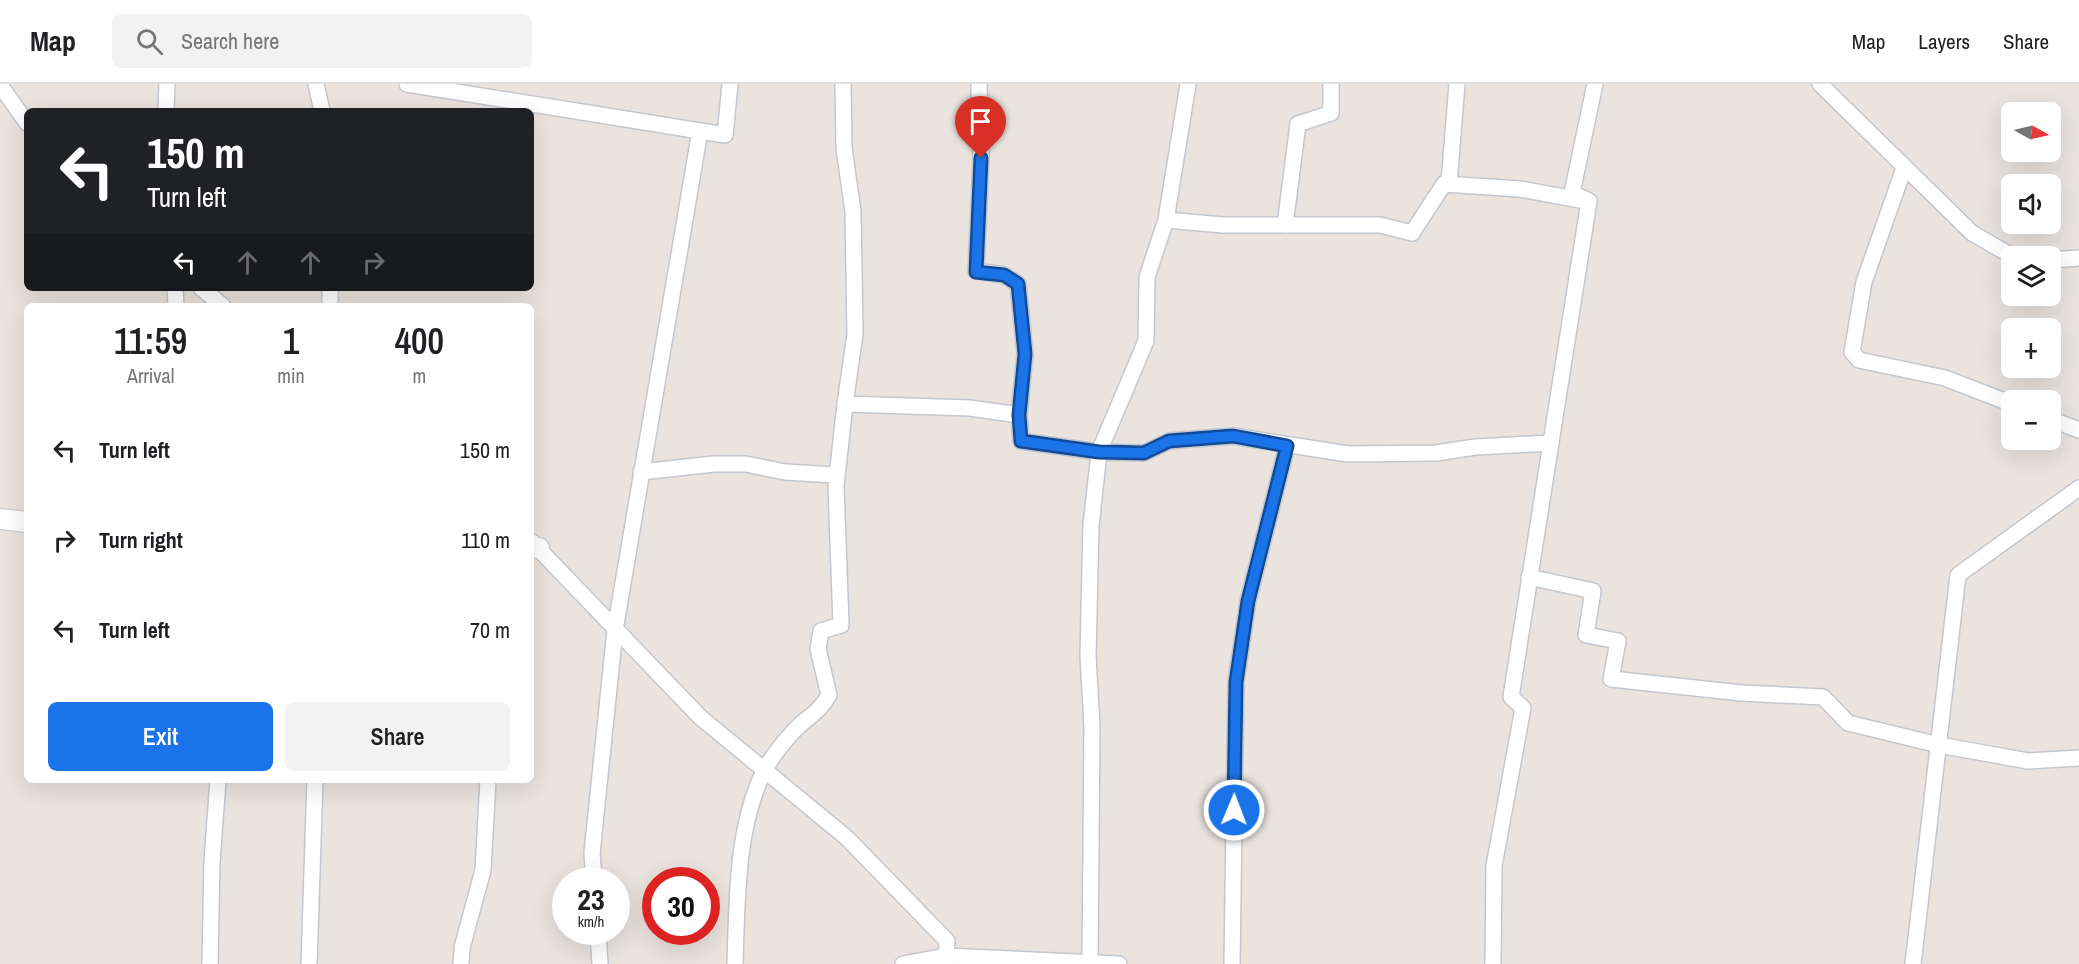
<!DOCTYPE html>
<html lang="en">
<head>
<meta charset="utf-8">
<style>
  :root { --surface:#fff; --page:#f2f2f2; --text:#202124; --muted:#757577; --line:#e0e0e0; --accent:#1a73e8 }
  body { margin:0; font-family:"Archivo Narrow",sans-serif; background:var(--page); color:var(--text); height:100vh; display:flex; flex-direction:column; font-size:22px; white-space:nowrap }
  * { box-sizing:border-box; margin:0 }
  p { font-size:20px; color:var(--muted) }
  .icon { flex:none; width:33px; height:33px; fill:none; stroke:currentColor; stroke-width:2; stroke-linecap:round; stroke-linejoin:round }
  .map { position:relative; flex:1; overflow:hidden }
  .details { position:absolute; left:24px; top:219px; width:510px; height:480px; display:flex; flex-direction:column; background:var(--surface); border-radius:9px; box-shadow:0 6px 24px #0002 }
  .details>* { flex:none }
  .hud { position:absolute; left:24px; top:24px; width:510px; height:183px; border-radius:9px; box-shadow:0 6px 24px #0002; background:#202124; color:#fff; overflow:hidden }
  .needle { width:39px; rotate:98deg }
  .buttons { position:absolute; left:2001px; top:18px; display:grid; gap:12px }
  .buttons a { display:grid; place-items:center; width:60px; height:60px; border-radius:9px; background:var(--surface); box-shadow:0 6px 24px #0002; font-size:30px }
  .speed { position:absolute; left:552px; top:783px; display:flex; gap:12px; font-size:30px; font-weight:700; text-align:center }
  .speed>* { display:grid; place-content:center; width:78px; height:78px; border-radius:50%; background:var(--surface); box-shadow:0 6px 24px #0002; line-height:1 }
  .speed small { font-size:15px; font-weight:400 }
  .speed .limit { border:9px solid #d22; background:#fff; color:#111 }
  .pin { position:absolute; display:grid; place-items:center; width:51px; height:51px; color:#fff; margin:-62px -26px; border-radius:50% 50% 50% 0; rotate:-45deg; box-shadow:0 0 6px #0007 }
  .pin .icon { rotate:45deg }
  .me { position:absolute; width:66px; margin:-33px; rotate:1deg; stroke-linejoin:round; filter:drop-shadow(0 0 4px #0008) }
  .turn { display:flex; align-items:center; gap:21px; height:126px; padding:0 24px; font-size:27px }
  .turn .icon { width:78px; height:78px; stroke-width:2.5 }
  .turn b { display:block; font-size:42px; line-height:51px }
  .lanes { display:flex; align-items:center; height:57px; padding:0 24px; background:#0003; justify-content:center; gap:30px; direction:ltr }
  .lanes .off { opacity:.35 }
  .eta { display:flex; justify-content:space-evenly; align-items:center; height:102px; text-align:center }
  .eta b { font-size:36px; font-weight:600; line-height:42px }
  .primary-button { display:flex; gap:12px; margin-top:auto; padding:12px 24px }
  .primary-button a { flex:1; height:69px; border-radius:9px; background:var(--accent); color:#fff; font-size:24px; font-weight:600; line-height:69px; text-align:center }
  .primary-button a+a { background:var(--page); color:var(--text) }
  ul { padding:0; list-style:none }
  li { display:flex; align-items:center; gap:18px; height:90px; padding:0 24px }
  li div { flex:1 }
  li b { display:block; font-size:22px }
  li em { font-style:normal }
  header { display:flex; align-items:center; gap:36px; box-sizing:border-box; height:84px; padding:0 30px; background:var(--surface); border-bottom:2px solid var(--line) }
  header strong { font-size:28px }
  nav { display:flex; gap:33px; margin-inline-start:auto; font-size:21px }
  .search { width:420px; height:54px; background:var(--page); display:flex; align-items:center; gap:15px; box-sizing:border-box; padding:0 21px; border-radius:9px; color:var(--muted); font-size:22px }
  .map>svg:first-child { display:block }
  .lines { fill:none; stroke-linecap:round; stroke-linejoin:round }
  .street-casing { stroke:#c3c8cf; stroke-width:18 }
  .secondary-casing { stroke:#c3c8cf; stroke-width:22 }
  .street { stroke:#fff; stroke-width:15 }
  .secondary { stroke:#fff; stroke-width:20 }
  .route-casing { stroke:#114b97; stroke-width:15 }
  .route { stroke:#1a73e8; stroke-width:10 }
</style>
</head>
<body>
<header>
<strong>Map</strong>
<div class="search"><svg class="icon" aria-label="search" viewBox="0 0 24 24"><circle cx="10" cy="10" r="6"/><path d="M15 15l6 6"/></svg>Search here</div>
<nav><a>Map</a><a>Layers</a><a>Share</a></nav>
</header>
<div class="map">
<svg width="2079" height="880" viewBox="0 0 2079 880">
  <rect width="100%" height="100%" fill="#eae3de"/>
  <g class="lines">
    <g class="street-casing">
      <g id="street">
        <polyline points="316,0 322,27"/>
        <polyline points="407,0 725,51 730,0"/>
        <polyline points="843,0 844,64 853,128 855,250 845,320 970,324 1019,331 1021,357 1099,368 1144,369 1169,357 1233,352 1348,370 1436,369 1475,363 1550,359"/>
        <polyline points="979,0 981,74 976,187 1004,191 1018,200 1025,270 1019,331"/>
        <polyline points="1820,0 1972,149 2012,172"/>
        <polyline points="0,1 27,39"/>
        <polyline points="166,27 167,0"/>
        <polyline points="1904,84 1864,198 1852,268 1859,276 1945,294 2012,320"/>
        <polyline points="1449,100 1457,0"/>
        <polyline points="1166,136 1223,141 1380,141 1412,149 1444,100 1520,105 1580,116"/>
        <polyline points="1285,141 1298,40 1331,29 1331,0"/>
        <polyline points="2050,176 2079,174"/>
        <polyline points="175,204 176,222"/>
        <polyline points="201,204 223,222"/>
        <polyline points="330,204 330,222"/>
        <polyline points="2050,335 2079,346"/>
        <polyline points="641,388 714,380 746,380 785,388 836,391"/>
        <polyline points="532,458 700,633 847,754 947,857 946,872 1119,880"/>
        <polyline points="1529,493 1593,507 1586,551 1618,557 1611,595 1742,609 1823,613 1848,639 1939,661 2028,677 2079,674"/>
        <polyline points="594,796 592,769 615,546 700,47"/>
        <polyline points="598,848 600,880"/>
        <polyline points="210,880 212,777 218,696"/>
        <polyline points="309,880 315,696"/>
        <polyline points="461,880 462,864 483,786 488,696"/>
        <path d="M735,880C737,818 736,744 764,687C772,672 788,652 801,640C813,630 821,625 829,611L818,565L821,547L841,541L836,402L845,320"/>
        <polyline points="903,880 946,872 945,880"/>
        <polyline points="1090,880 1092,642 1088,572 1091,442 1099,368 1146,257 1147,193 1166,136 1188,0"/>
        <polyline points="1232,880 1236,598 1248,517 1287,362"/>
        <polyline points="1493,880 1494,782 1523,624 1511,613 1589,117 1572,109 1595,0"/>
        <polyline points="1913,880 1958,491 2079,404"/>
      </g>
    </g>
    <g class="secondary-casing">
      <g id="secondary">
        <polyline points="0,435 27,438"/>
        <polyline points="531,463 539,464"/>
      </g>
    </g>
    <use href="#street" class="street"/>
    <use href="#secondary" class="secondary"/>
  </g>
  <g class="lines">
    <g class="route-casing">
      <polyline id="route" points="981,74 976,188 1004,191 1018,200 1025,270 1019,331 1021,357 1099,368 1144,369 1169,357 1233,352 1287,362 1248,517 1236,598 1234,726"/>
    </g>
    <use href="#route" class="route"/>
  </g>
</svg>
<div class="buttons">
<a><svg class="needle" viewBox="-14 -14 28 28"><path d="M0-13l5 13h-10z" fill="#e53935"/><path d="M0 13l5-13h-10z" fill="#757577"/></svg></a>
<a><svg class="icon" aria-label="sound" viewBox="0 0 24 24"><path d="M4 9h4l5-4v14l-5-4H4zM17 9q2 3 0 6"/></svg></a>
<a><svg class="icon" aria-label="layers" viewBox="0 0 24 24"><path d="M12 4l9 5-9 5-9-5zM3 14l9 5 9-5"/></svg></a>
<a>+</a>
<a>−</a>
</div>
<div class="speed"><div>23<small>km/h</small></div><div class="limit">30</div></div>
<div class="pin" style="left:981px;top:74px;background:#d93025"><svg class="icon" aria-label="arrive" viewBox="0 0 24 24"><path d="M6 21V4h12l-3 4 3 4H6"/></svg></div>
<svg class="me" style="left:1234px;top:726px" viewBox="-20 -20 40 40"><circle r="17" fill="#1a73e8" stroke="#fff" stroke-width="3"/><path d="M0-11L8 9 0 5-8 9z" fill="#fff"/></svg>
<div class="hud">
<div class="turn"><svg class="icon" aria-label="left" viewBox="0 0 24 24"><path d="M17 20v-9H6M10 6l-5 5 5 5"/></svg><div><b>150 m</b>Turn left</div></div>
<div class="lanes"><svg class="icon" aria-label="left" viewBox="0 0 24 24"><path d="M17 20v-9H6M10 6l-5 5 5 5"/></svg><svg class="icon off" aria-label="ahead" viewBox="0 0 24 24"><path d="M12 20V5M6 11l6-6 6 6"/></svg><svg class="icon off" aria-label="ahead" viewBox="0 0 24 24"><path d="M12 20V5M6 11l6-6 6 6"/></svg><svg class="icon off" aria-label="right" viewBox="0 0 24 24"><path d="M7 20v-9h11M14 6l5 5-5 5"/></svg></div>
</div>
<section class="details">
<div class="eta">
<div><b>11:59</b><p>Arrival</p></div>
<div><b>1</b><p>min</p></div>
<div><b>400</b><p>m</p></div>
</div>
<ul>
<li><svg class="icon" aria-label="left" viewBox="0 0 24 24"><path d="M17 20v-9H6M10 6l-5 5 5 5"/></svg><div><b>Turn left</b></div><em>150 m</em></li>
<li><svg class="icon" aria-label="right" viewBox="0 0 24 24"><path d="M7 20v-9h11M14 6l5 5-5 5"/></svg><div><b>Turn right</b></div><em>110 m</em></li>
<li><svg class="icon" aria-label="left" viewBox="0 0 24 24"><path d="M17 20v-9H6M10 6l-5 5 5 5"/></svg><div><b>Turn left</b></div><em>70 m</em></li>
</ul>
<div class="primary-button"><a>Exit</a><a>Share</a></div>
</section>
</div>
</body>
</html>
